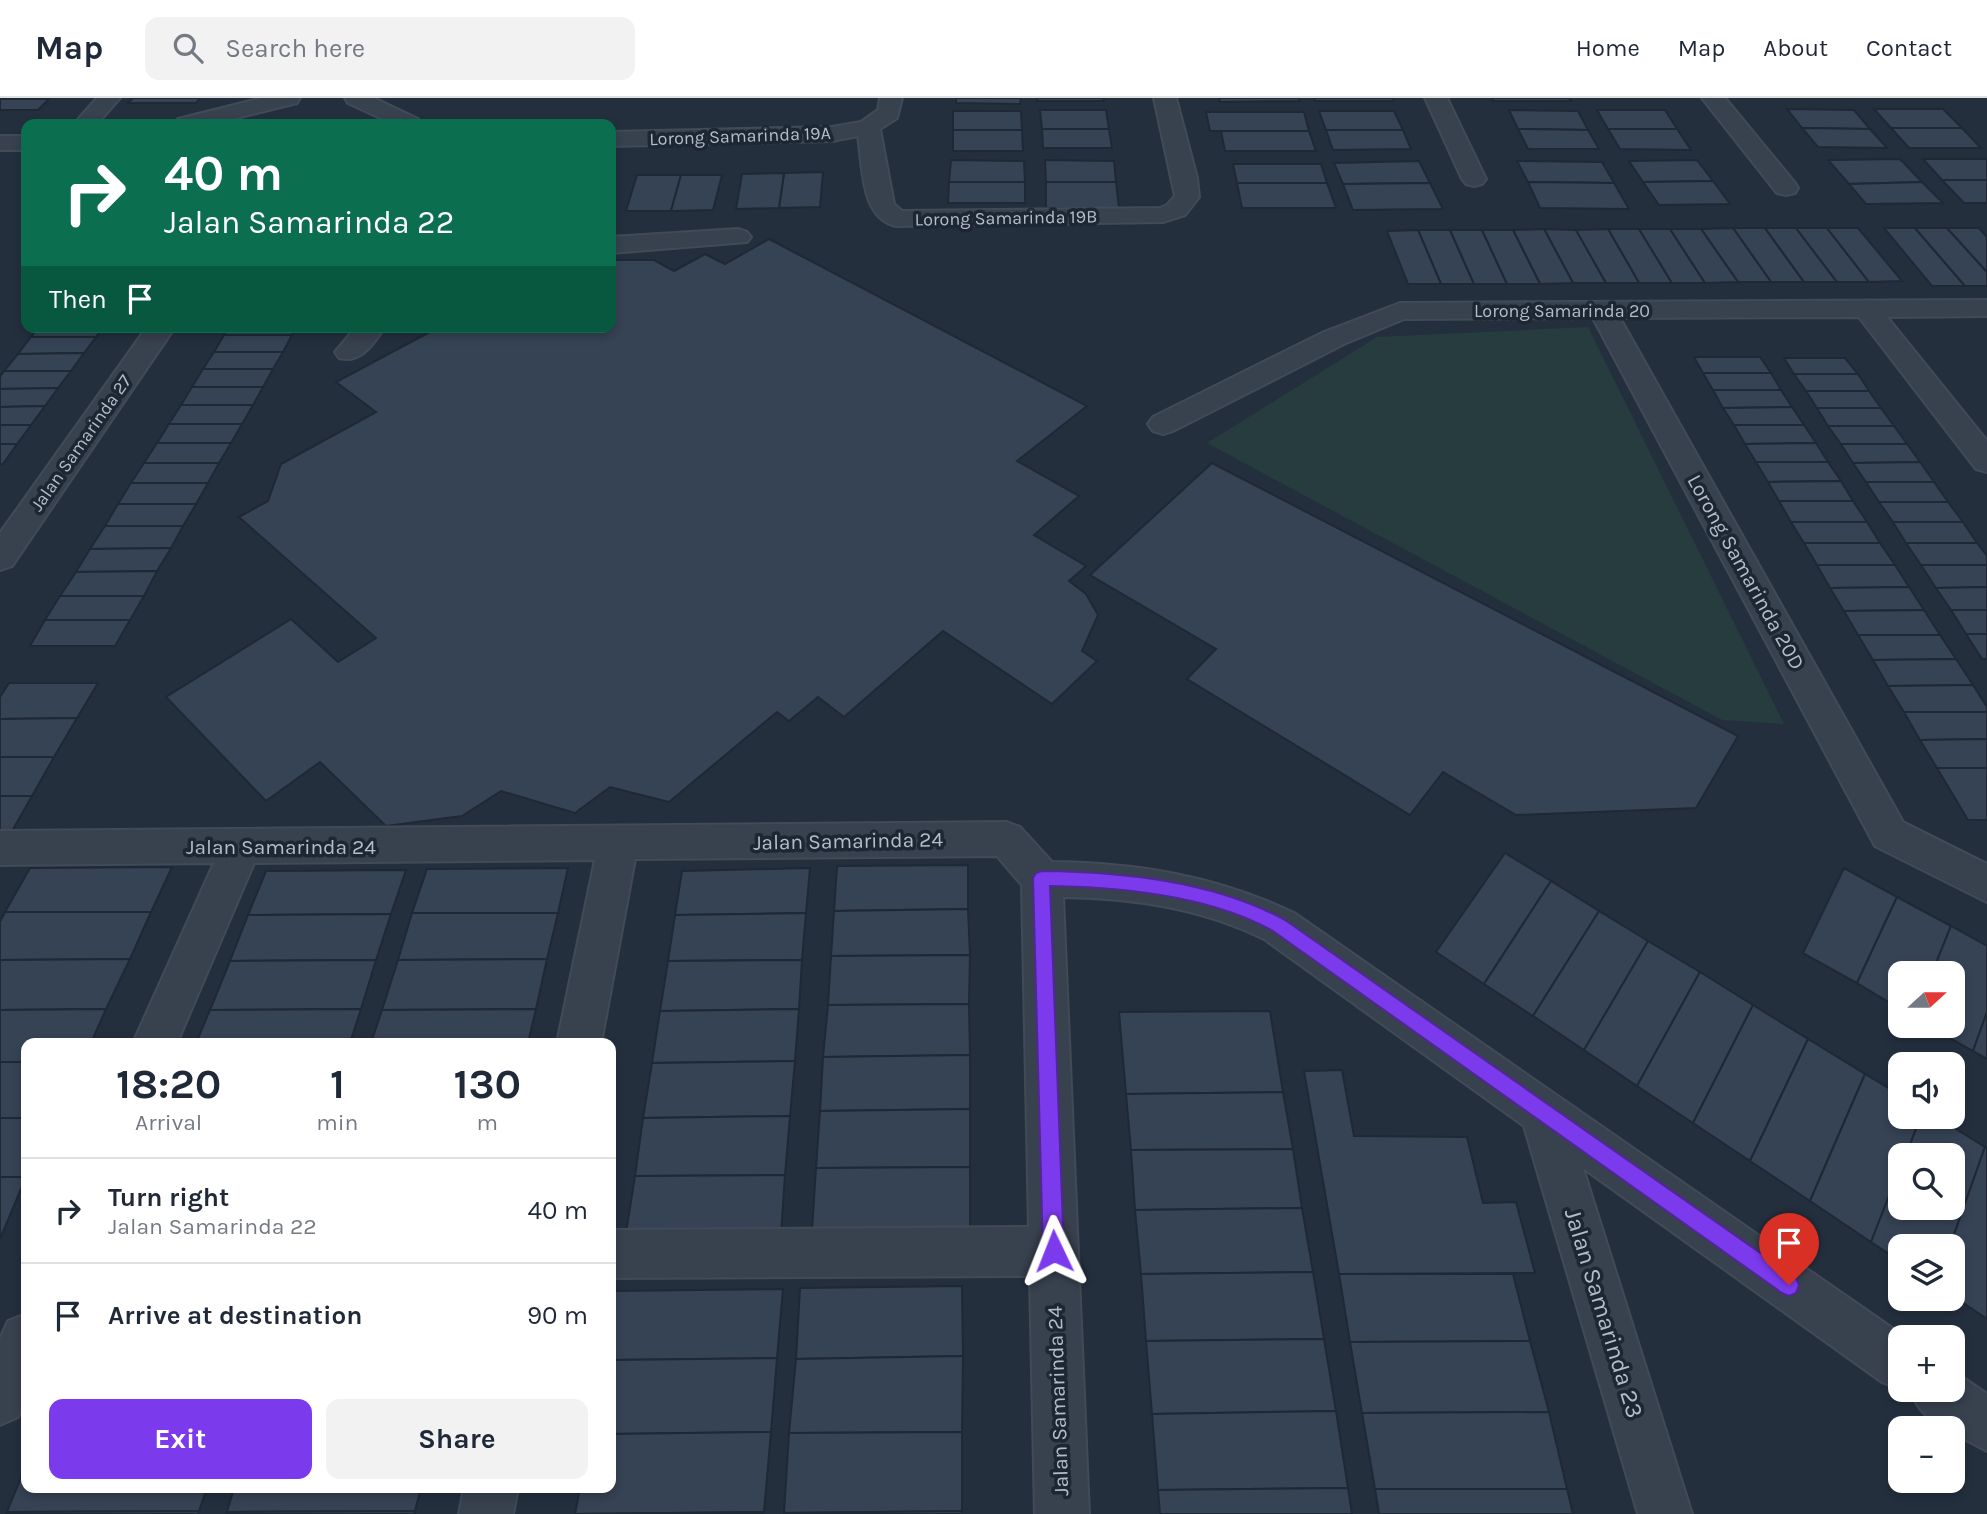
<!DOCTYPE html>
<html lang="en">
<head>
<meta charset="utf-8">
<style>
  :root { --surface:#fff; --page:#f2f2f3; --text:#1f2937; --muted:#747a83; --line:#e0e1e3; --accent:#7c3aed }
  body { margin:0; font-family:Karla,sans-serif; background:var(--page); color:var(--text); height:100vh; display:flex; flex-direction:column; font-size:26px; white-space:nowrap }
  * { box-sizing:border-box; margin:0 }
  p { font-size:23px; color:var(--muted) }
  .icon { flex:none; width:38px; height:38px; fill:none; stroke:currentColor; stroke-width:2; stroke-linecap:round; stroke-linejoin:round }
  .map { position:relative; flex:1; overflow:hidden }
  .side { position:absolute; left:21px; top:940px; width:595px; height:455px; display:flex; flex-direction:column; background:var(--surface); border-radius:14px; box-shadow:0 4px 10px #0003 }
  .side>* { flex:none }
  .guide { position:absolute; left:21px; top:21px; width:595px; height:214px; border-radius:14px; box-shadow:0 4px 10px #0003; background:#0b6e4f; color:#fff; overflow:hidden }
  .needle { width:46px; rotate:69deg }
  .controls { position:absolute; left:1888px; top:863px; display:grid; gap:14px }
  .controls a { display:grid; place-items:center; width:77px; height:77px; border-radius:14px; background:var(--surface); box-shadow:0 4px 10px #0003; font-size:35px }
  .pin { position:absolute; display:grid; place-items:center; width:60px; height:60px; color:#fff; margin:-72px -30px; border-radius:50% 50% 50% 0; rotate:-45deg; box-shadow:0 0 7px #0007 }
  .pin .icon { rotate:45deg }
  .me { position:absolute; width:77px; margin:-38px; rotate:358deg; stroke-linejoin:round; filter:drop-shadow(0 0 5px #0008) }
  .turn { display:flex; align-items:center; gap:24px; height:147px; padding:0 28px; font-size:32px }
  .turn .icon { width:91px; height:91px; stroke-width:2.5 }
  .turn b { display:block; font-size:49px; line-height:60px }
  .then { display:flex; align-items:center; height:66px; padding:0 28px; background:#0003; gap:14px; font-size:26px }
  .eta { display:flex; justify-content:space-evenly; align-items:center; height:119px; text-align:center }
  .eta b { font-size:42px; font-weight:700; line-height:49px }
  .button { display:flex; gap:14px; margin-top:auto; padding:14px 28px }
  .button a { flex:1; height:80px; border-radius:14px; background:var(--accent); color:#fff; font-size:28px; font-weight:700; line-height:80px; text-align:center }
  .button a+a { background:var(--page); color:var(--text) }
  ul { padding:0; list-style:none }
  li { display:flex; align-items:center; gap:21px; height:105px; padding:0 28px; border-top:2px solid var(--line) }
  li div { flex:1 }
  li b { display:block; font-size:26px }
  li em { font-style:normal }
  header { display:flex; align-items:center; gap:42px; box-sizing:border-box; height:98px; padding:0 35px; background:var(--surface); border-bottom:2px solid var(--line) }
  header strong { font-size:33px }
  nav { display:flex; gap:38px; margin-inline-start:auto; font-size:24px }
  .search { width:490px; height:63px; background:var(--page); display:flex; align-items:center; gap:18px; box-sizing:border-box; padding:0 24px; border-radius:14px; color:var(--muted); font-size:26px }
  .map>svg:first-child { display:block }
  .green { fill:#263c3f }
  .building { fill:#364354; stroke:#1f2835; stroke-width:2 }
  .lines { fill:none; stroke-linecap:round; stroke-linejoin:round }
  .minor-casing { stroke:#414a57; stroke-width:4 }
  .minor { fill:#38414e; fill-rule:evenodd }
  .route { fill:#7c3aed; stroke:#51269a; stroke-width:2 }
  .labels { text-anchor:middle; stroke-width:7; stroke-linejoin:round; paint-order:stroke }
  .far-street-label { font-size:18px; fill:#b4bcc9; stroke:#1d2633 }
  .street-label { font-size:21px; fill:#b4bcc9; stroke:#1d2633 }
  .near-street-label { font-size:24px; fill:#b4bcc9; stroke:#1d2633 }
</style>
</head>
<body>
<header>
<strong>Map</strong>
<div class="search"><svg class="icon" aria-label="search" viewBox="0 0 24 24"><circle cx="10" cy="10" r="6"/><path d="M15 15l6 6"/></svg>Search here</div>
<nav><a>Home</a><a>Map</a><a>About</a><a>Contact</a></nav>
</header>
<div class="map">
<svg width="1987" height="1416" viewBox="0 0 1987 1416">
  <rect width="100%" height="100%" fill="#242f3e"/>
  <polygon class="green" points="1588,229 1784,626 1722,622 1207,345 1377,239"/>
  <g class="building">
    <polygon points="133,0 200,0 196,5 128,5"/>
    <polygon points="956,0 1021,0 1020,6 956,5"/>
    <polygon points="1037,0 1103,0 1104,3 1037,3"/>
    <polygon points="1219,0 1299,0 1300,3 1220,4"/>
    <polygon points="1314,0 1393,0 1394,3 1315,3"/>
    <polygon points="1492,0 1569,0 1571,3 1493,3"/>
    <polygon points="0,1 49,1 38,12 0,12"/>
    <polygon points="1787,11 1854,12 1870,31 1802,30"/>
    <polygon points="1874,11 1943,11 1962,30 1891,30"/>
    <polygon points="1040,12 1106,12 1109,31 1042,31"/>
    <polygon points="1509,12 1578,13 1588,32 1518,31"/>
    <polygon points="1597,12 1665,12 1677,31 1608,31"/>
    <polygon points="953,13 1021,13 1022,32 953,32"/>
    <polygon points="1319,13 1394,13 1403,32 1326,32"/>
    <polygon points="1206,14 1304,14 1309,33 1210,33"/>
    <polygon points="1802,30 1870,31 1887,50 1818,49"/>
    <polygon points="1891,30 1962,30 1981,50 1909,50"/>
    <polygon points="1042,31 1109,31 1112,50 1043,50"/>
    <polygon points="1518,31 1588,32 1599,51 1528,51"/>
    <polygon points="1608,31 1677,31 1691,52 1620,51"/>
    <polygon points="953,32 1022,32 1023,53 953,53"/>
    <polygon points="1326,32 1403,32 1411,51 1333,52"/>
    <polygon points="1221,33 1309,33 1316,53 1225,53"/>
    <polygon points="1900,61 1922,84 1849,86 1828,62"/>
    <polygon points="1923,61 1987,61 1987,82 1942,82"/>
    <polygon points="951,62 1024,63 1025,84 949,84"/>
    <polygon points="1045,62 1114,63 1116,84 1046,84"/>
    <polygon points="1697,62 1713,83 1643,84 1629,63"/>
    <polygon points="1419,63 1430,85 1343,86 1334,65"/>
    <polygon points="1517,63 1602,64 1614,85 1528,84"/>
    <polygon points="1233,66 1321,66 1327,85 1237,85"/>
    <polygon points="823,74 820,109 779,110 784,75"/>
    <polygon points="784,75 779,110 736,111 742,76"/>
    <polygon points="637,77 681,77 671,113 626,113"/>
    <polygon points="681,77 722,77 713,112 671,113"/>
    <polygon points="1942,82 1987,82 1987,105 1964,105"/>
    <polygon points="1713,83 1730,106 1659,107 1643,84"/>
    <polygon points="949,84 1025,84 1025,105 948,105"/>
    <polygon points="1046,84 1116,84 1119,110 1046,110"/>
    <polygon points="1528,84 1614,85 1629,111 1540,110"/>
    <polygon points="1922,84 1943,105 1866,106 1849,86"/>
    <polygon points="1237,85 1327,85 1336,110 1242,110"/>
    <polygon points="1430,85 1443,111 1353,112 1343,86"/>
    <polygon points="1733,130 1765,130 1804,184 1771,184"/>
    <polygon points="1733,130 1771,184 1738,184 1701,131"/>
    <polygon points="1765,130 1796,130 1837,184 1804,184"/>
    <polygon points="1796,130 1827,130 1869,184 1837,184"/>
    <polygon points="1827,130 1858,130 1902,183 1869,184"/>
    <polygon points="1884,130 1915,130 1965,188 1932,188"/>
    <polygon points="1915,130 1947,130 1987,174 1987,188 1965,188"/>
    <polygon points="1947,130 1979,130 1987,139 1987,174"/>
    <polygon points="1544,131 1576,132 1606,185 1573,185"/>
    <polygon points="1544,131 1573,185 1540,186 1513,132"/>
    <polygon points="1608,131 1639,131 1672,185 1639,185"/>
    <polygon points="1608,131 1639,185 1606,185 1576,132"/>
    <polygon points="1639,131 1670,131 1705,185 1672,185"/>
    <polygon points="1670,131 1701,131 1738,184 1705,185"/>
    <polygon points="1418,132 1450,132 1474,186 1441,186"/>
    <polygon points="1418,132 1441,186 1408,186 1387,133"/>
    <polygon points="1450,132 1482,132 1507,186 1474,186"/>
    <polygon points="1482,132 1513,132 1540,186 1507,186"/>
    <polygon points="769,141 1087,308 1017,363 1079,398 1034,437 1086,468 1069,483 1086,496 1098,517 1082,553 1097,563 1052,606 943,533 844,619 818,599 789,623 777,614 669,704 610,689 575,715 501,693 462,718 386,728 320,664 266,703 166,599 291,521 338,564 376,540 239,419 268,403 281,366 376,314 336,284 439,229 611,229 611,162 654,162 674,173 705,156 725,166"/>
    <polygon points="39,229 103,229 96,239 31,239"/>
    <polygon points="229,229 297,229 292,237 224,237"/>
    <polygon points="224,237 292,237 283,254 214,254"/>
    <polygon points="31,239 96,239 84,255 18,256"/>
    <polygon points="214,254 283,254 273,271 203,271"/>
    <polygon points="84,255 71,273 4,273 18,256"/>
    <polygon points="1694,259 1760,259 1771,275 1703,275"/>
    <polygon points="1784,260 1845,260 1858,276 1794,276"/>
    <polygon points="203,271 273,271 263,289 192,289"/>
    <polygon points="4,273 71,273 58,290 0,291 0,279"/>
    <polygon points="1703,275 1771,275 1781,292 1713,292"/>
    <polygon points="1794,276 1858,276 1869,293 1806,293"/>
    <polygon points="192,289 263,289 253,307 181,307"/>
    <polygon points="58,290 45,308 0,309 0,291"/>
    <polygon points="1713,292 1781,292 1792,309 1723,310"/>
    <polygon points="1806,293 1869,293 1881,310 1817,310"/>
    <polygon points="181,307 253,307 242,326 169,326"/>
    <polygon points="45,308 31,327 0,327 0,309"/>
    <polygon points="1792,309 1804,327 1734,327 1723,310"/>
    <polygon points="1817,310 1881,310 1894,328 1828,328"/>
    <polygon points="169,326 242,326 231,345 157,345"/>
    <polygon points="0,327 31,327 17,346 0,346"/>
    <polygon points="1734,327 1804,327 1816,345 1745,346"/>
    <polygon points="1828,328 1894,328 1907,346 1841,346"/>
    <polygon points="157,345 231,345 219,365 144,365"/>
    <polygon points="1816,345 1828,364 1756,364 1745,346"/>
    <polygon points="0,346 17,346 3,366 0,366"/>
    <polygon points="1841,346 1907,346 1920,364 1853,365"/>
    <polygon points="1756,364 1828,364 1841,383 1768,384"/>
    <polygon points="1920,364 1934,384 1866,384 1853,365"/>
    <polygon points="144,365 219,365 208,385 131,385"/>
    <polygon points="1212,365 1738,638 1696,710 1516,717 1443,674 1410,717 1187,581 1216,551 1090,477"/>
    <polygon points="1841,383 1853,403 1779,403 1768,384"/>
    <polygon points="1866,384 1934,384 1948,404 1879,404"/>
    <polygon points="131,385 208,385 196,406 118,406"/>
    <polygon points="1779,403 1853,403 1867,424 1791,424"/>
    <polygon points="1879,404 1948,404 1963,424 1893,424"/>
    <polygon points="118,406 196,406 183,428 105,428"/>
    <polygon points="1791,424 1867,424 1880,445 1804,445"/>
    <polygon points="1893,424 1963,424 1977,445 1906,445"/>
    <polygon points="105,428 183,428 171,450 90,451"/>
    <polygon points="1804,445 1880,445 1895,467 1817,467"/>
    <polygon points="1906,445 1977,445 1987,458 1987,467 1921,467"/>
    <polygon points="171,450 157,473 76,474 90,451"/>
    <polygon points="1817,467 1895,467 1909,489 1830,490"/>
    <polygon points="1921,467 1987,467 1987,489 1936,490"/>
    <polygon points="157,473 144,498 60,498 76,474"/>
    <polygon points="1909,489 1924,512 1844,513 1830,490"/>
    <polygon points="1987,489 1987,512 1951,512 1936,490"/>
    <polygon points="60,498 144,498 130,522 45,522"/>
    <polygon points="1924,512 1940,537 1858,537 1844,513"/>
    <polygon points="1951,512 1987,512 1987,536 1966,536"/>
    <polygon points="45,522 130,522 115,548 30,548"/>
    <polygon points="1966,536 1987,536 1987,561 1982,561"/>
    <polygon points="1858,537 1940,537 1956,561 1873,562"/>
    <polygon points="1956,561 1973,587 1888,588 1873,562"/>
    <polygon points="9,585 98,585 77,620 0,621 0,599"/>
    <polygon points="1973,587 1987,609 1987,614 1904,614 1888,588"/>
    <polygon points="1904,614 1987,614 1987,641 1920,642"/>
    <polygon points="77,620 54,659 0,659 0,621"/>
    <polygon points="1987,641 1987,670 1937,670 1920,642"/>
    <polygon points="0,659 54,659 32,698 0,698"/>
    <polygon points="1937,670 1987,670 1987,722 1968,722"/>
    <polygon points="0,698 32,698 8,740 0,740"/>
    <polygon points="1505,755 1551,783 1484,886 1436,854"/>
    <polygon points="968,767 968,811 834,813 837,768"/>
    <polygon points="172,769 151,814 5,814 30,770"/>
    <polygon points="568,770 558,815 412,815 427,771"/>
    <polygon points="810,770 806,815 675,817 682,773"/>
    <polygon points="1844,770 1897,799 1857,885 1803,855"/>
    <polygon points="406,772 391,816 248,817 266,773"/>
    <polygon points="1551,783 1599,813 1533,918 1484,886"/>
    <polygon points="1897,799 1951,828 1932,875 1900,875 1900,911 1857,885"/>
    <polygon points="968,811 970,857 831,858 834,813"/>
    <polygon points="1599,813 1648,843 1584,952 1533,918"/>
    <polygon points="5,814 151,814 130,861 0,862 0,824"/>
    <polygon points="412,815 558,815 547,861 398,862"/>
    <polygon points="806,815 802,862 668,863 675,817"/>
    <polygon points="391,816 376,862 230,863 248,817"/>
    <polygon points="1951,828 1987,848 1987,914 1973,953 1929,928 1953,928 1953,875 1932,875"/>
    <polygon points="1648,843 1700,874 1637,988 1584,952"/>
    <polygon points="970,857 969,906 828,907 831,858"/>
    <polygon points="130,861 106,911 0,912 0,862"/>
    <polygon points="547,861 536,911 382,912 398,862"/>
    <polygon points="376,862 361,911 210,912 230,863"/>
    <polygon points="802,862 799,911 660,913 668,863"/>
    <polygon points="1700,874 1753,907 1693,1025 1637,988"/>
    <polygon points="969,906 970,957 823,959 828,907"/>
    <polygon points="1753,907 1808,941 1750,1063 1693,1025"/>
    <polygon points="106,911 91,945 26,945 26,964 0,964 0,912"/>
    <polygon points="361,911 350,945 196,945 210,912"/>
    <polygon points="536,911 528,945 371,945 382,912"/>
    <polygon points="799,911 795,963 652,965 660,913"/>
    <polygon points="1270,913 1283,994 1126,996 1119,914"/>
    <polygon points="1987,914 1987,961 1973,953"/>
    <polygon points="1808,941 1865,976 1810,1103 1750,1063"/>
    <polygon points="970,957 970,1011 820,1013 823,959"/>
    <polygon points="795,963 790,1018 643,1020 652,965"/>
    <rect x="0" y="964" width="26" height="56"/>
    <polygon points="1342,972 1354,1038 1467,1039 1483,1105 1516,1104 1535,1175 1339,1176 1304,973"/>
    <polygon points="1865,976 1900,997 1900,1018 1921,1018 1906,1057 1900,1057 1900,1070 1871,1144 1810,1103"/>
    <polygon points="1283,994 1293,1051 1131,1052 1126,996"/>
    <polygon points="970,1011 970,1069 816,1070 820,1013"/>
    <polygon points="790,1018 785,1077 635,1078 643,1020"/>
    <polygon points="1921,1018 1935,1018 1985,1049 1950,1148 1900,1148 1900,1163 1871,1144 1900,1070 1900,1110 1953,1110 1953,1057 1906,1057"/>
    <rect x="0" y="1020" width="26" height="59"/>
    <polygon points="1985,1049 1987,1050 1987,1221 1953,1198 1953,1148 1950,1148"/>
    <polygon points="1293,1051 1302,1110 1135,1112 1131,1052"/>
    <polygon points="970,1069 970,1130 812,1132 816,1070"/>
    <polygon points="785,1077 781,1137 625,1141 635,1078"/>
    <polygon points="0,1079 26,1079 0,1141"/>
    <polygon points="1302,1110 1313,1174 1141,1176 1135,1112"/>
    <polygon points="1313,1174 1324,1241 1146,1243 1141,1176"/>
    <polygon points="1339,1176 1513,1176 1530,1243 1350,1244"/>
    <polygon points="962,1188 963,1258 796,1261 800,1190"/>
    <polygon points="783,1191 777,1260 611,1262 612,1193"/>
    <polygon points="1324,1241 1336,1313 1152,1316 1146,1243"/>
    <polygon points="1530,1243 1549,1314 1362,1315 1350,1244"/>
    <polygon points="963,1258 962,1334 789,1335 796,1261"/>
    <polygon points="777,1260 771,1334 611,1336 611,1262"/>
    <polygon points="1336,1313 1348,1390 1158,1392 1152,1316"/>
    <polygon points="1549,1314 1567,1391 1375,1391 1362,1315"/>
    <polygon points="771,1334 764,1414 575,1416 580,1390 611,1390 611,1336"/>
    <polygon points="962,1334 962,1413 784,1415 789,1335"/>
    <polygon points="26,1367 26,1390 207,1390 199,1413 7,1414"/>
    <polygon points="234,1390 421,1390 415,1413 227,1414"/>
    <polygon points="1348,1390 1352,1416 1160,1416 1158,1392"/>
    <polygon points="1375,1391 1567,1391 1573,1416 1379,1416"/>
    <polygon points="199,1413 198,1416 6,1416 7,1414"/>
    <polygon points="415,1413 415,1416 226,1416 227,1414"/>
    <polygon points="962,1413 962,1416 784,1416 784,1415"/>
    <polygon points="764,1414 763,1416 575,1416"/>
  </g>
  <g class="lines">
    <g class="minor-casing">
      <g id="minor">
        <polygon points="97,0 120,0 97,26 74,26"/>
        <polygon points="262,0 300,0 297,5 212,26 175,26 178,21"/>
        <polygon points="345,0 374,0 418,21 421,26 393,26 348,5"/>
        <path d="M880,0H902L897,20L880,31L894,106L902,113L1160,110L1167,107L1175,98L1154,0H1176L1197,80L1199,99L1185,117L1163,124L896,128C860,120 863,68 858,38L832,43L611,48V34L832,29L861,24L878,12Z"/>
        <polygon points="1425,0 1447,0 1486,81 1482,86 1474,88 1466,86 1462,81"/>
        <polygon points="1702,0 1725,0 1795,85 1798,90 1795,95 1786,97 1777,95"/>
        <rect x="0" y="38" width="26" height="14"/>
        <polygon points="738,131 747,134 751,139 747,144 611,155 611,139"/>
        <polygon points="1987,202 1987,218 1887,219 1987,343 1987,374 1976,371 1859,219 1620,220 1903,724 1987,766 1987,804 1875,748 1593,220 1404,221 1344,246 1173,333 1163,336 1153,333 1148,326 1153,319 1324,234 1400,205"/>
        <polygon points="147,229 175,229 12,468 0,472 0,435"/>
        <path d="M356,229H385C373,246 361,266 339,260L335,254Z"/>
        <path d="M1006,724L1020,729L1052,764C1137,765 1216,778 1294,815L1905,1239H1900V1291L1882,1284L1583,1070L1692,1416H1638L1524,1028L1264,841C1201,810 1133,800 1063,799L1089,1416H1035L1030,1178L611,1180V1132L1029,1129L1022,787L997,758L635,761L601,945H557L595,762L254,765L177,945H133L214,765L0,767V733Z"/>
        <polygon points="26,1216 26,1301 18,1319 0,1327 0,1241 8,1223"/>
        <path d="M1953,1273L1987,1296V1353L1953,1335V1330C1933,1330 1916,1309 1910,1292H1953Z"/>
        <polygon points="464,1390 518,1390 513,1416 459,1416"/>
      </g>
    </g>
    <use href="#minor" class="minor"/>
  </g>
  <path class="route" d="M1042,773C1123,774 1213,783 1285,822L1796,1180L1799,1187L1796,1195L1789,1198L1782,1195L1273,833C1210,798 1123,789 1050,788L1064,1153L1061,1160L1054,1163L1046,1160L1043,1153L1033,780L1036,775Z"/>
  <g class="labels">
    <g class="far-street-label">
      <text transform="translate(740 38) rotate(-2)" y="6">Lorong Samarinda 19A</text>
      <text transform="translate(1006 120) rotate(-1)" y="6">Lorong Samarinda 19B</text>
      <text x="1562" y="219">Lorong Samarinda 20</text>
      <text transform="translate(81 345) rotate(-55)" y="6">Jalan Samarinda 27</text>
    </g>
    <g class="street-label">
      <text transform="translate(1746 474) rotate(61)" y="7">Lorong Samarinda 20D</text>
      <text transform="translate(848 743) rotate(-1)" y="7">Jalan Samarinda 24</text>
      <text x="281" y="756">Jalan Samarinda 24</text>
      <text transform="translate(1058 1303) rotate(-92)" y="7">Jalan Samarinda 24</text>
    </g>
    <g class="near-street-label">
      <text transform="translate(1604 1215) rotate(73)" y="8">Jalan Samarinda 23</text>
    </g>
  </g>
</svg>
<div class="controls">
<a><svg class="needle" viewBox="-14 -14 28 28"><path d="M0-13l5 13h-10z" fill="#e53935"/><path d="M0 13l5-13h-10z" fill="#747a83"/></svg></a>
<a><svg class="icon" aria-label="sound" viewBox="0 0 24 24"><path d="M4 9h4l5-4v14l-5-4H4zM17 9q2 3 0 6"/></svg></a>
<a><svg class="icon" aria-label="search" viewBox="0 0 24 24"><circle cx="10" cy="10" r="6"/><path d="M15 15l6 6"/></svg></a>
<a><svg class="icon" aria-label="layers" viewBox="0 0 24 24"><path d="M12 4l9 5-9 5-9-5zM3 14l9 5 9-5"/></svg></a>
<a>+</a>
<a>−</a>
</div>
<div class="pin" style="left:1789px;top:1187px;background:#d93025"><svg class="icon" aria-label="arrive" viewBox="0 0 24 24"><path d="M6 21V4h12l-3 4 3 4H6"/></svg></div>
<svg class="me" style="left:1054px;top:1153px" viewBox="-20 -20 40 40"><path d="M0-17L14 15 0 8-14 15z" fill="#7c3aed" stroke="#fff" stroke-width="4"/></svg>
<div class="guide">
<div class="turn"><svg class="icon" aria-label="right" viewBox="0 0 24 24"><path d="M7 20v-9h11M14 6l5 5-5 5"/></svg><div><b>40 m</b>Jalan Samarinda 22</div></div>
<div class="then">Then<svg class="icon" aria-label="arrive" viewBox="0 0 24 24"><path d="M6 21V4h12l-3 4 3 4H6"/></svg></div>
</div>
<section class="side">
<div class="eta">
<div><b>18:20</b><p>Arrival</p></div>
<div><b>1</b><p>min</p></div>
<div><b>130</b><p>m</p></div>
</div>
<ul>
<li><svg class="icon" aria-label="right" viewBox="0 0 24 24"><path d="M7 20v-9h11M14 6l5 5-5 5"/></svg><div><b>Turn right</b><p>Jalan Samarinda 22</p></div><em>40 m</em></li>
<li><svg class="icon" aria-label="arrive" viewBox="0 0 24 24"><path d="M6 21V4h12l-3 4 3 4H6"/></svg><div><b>Arrive at destination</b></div><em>90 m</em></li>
</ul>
<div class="button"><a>Exit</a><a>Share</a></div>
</section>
</div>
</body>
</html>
